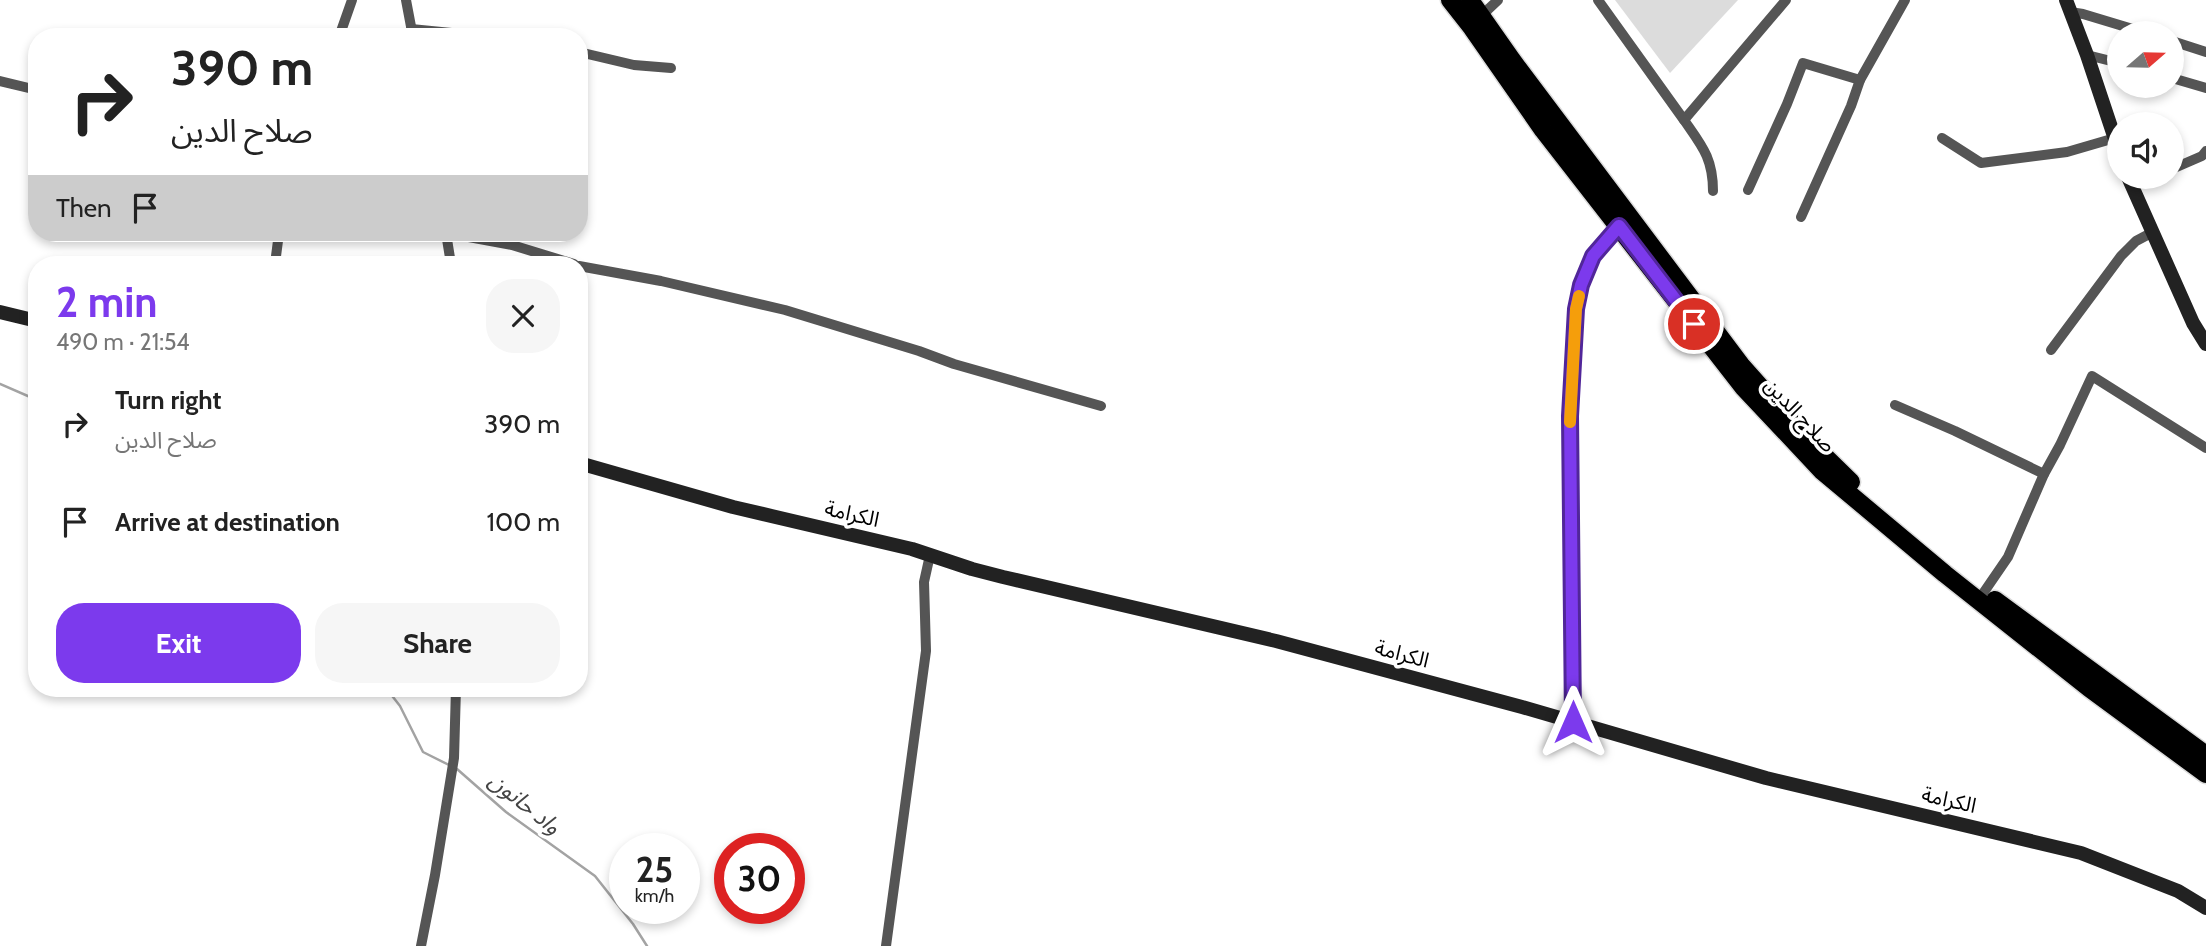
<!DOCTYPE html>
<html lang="en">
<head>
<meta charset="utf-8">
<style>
  :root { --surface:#fff; --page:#f6f6f6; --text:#222; --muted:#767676; --accent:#7c3aed }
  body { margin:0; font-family:Cabin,"Noto Sans Arabic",sans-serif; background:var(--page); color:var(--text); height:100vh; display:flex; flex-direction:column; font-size:26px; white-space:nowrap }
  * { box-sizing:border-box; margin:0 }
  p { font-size:23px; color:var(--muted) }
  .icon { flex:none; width:38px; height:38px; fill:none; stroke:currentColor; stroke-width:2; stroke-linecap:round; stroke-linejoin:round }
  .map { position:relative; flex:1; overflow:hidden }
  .side { position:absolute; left:28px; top:256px; width:560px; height:441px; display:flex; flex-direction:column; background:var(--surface); border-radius:28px; box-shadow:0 4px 10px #0003 }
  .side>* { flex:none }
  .top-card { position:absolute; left:28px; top:28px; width:560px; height:214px; border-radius:28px; box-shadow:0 4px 10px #0003; background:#fff; color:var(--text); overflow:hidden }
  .needle { width:46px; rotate:70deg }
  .tools { position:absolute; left:2107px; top:21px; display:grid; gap:14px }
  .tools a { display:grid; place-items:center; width:77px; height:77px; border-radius:50%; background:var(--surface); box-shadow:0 4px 10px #0003; font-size:35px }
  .speed { position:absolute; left:609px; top:833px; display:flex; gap:14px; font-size:35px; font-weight:700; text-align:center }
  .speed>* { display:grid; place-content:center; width:91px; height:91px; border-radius:50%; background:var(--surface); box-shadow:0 4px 10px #0003; line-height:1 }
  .speed small { font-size:18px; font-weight:400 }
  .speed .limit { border:10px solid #d22; background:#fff; color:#111 }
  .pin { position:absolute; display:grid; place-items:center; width:60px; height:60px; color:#fff; margin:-30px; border:4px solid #fff; border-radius:50%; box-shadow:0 2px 7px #0007 }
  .me { position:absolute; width:77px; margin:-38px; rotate:0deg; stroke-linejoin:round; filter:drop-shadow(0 0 5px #0008) }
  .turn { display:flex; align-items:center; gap:24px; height:147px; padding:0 28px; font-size:32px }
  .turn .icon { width:91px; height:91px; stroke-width:2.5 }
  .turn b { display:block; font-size:49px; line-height:60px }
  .then { display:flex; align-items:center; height:66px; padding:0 28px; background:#0003; gap:14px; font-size:26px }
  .round { display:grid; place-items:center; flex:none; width:74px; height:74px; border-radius:28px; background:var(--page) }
  .summary { display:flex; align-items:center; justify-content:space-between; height:119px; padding:0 28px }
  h1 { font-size:42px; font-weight:700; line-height:52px; color:var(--accent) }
  .cta { display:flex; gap:14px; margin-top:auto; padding:14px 28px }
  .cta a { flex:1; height:80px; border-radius:28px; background:var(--accent); color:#fff; font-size:28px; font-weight:700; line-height:80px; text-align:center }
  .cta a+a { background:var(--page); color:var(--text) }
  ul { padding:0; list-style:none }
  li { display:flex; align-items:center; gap:21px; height:98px; padding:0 28px }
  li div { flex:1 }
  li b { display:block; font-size:26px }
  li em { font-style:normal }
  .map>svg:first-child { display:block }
  .green { fill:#dcdcdc }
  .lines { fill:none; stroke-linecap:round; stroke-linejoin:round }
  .stream { stroke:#a3a3a3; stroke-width:2.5 }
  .highway-casing { stroke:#dbdbdb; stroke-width:21 }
  .street { stroke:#555; stroke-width:10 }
  .secondary { stroke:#222; stroke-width:14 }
  .highway { stroke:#000; stroke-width:18 }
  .route-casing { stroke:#51269a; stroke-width:18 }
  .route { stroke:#7c3aed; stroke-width:12 }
  .slow { stroke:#f59e0b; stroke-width:12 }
  .labels { text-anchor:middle; stroke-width:7; stroke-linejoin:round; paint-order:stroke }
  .street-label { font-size:21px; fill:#000; stroke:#fff }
  .water-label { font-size:23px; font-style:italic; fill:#444; stroke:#fff }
</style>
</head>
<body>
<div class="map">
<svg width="2206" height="946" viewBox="0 0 2206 946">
  <rect width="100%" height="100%" fill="#fff"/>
  <polygon class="green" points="1615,0 1738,0 1670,73"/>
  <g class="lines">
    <g class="stream">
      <polyline points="0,384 37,400"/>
      <polyline points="386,688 400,706 423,752 451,766"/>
      <polyline points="457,769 506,812 595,876 633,924 647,946"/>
    </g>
    <g class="highway-casing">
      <g id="highway">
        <polyline points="1450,0 1472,28 1543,130 1743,387 1822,471 1945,574 2089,688 2206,774"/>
        <polyline points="1470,0 1512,60 1741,365 1806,438 1851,482"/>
        <polyline points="1995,600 2206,755"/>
      </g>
    </g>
    <g class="street">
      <polyline points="406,0 413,37"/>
      <polyline points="1598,0 1684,120 1786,0"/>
      <polyline points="2070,12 2083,14 2146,33"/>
      <polyline points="1481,16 1498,0"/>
      <polyline points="411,29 492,37"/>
      <polyline points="339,37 352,0"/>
      <polyline points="2172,41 2206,52"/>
      <polyline points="579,52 634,65 671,68"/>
      <polyline points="2087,55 2119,63"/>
      <polyline points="2172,78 2206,88"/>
      <polyline points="0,81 37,90"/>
      <path d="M1684,120C1702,146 1713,158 1713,191"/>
      <polyline points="1942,138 1981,163 2067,152 2115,138"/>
      <polyline points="2172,169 2202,156 2206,151"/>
      <polyline points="2131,186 2152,177"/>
      <polyline points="1748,190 1787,104 1803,63 1860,80"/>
      <polyline points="1801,217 1851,106 1860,80 1905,0"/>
      <polyline points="446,233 451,264"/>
      <polyline points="447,233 512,245 574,264"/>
      <polyline points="275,264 279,233"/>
      <polyline points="579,266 661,281 785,310 919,351 954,364 1101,406"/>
      <polyline points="2051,350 2121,256 2136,241 2153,232"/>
      <polyline points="1895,405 1955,431 2044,474"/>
      <polyline points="1984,592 2008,557 2044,474 2060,445 2092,376 2206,448"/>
      <polyline points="1573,722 1570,416 1576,309 1581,285 1593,256 1619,226"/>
      <polyline points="421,946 435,875 454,758 456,688"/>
      <polyline points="886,946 926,651 924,582 930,555"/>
    </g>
    <g class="secondary">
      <polyline points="2066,0 2087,55 2119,151"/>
      <polyline points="2128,177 2193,323 2206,344"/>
      <polyline points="0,312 37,321"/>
      <polyline points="579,463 733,507 912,549 972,569 1003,577 1276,641 1522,707 1766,778 2081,853 2178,891 2206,908"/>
    </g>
    <use href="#highway" class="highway"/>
  </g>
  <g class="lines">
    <g class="route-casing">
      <polyline id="route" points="1573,722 1570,416 1576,309 1581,285 1593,256 1619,226 1694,324"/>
    </g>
    <use href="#route" class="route"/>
    <polyline class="slow" points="1570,422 1576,309 1579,296"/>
  </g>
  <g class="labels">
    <g class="street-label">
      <text transform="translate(1800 415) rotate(47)" y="7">صلاح الدين</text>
      <text transform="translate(852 514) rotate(13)" y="7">الكرامة</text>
      <text transform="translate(1402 654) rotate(15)" y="7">الكرامة</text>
      <text transform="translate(1949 800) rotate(13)" y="7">الكرامة</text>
    </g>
    <g class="water-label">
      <text transform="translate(525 803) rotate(39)" y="8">واد حانون</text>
    </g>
  </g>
</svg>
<div class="tools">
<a><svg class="needle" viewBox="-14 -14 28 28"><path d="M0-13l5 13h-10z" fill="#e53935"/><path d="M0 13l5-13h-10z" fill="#767676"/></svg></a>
<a><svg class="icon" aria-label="sound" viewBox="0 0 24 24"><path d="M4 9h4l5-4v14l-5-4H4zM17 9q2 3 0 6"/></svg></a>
</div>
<div class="speed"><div>25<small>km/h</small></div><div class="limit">30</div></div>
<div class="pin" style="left:1694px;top:324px;background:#d93025"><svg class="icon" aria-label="arrive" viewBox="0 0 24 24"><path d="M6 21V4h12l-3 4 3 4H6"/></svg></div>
<svg class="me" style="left:1573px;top:722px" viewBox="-20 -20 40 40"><path d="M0-17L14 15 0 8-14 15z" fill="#7c3aed" stroke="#fff" stroke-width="4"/></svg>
<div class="top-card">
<div class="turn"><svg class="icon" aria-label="right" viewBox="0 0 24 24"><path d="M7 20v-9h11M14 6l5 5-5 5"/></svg><div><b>390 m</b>صلاح الدين</div></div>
<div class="then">Then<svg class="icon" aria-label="arrive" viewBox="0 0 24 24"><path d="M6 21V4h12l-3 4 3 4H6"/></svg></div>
</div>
<section class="side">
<div class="summary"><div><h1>2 min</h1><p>490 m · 21:54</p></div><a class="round"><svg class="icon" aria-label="close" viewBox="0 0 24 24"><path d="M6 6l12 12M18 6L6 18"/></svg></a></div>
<ul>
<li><svg class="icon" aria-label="right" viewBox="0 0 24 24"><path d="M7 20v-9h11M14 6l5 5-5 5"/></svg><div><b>Turn right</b><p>صلاح الدين</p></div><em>390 m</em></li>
<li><svg class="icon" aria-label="arrive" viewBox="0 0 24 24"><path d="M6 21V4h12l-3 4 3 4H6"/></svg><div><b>Arrive at destination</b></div><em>100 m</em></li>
</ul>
<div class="cta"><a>Exit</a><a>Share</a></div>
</section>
</div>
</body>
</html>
